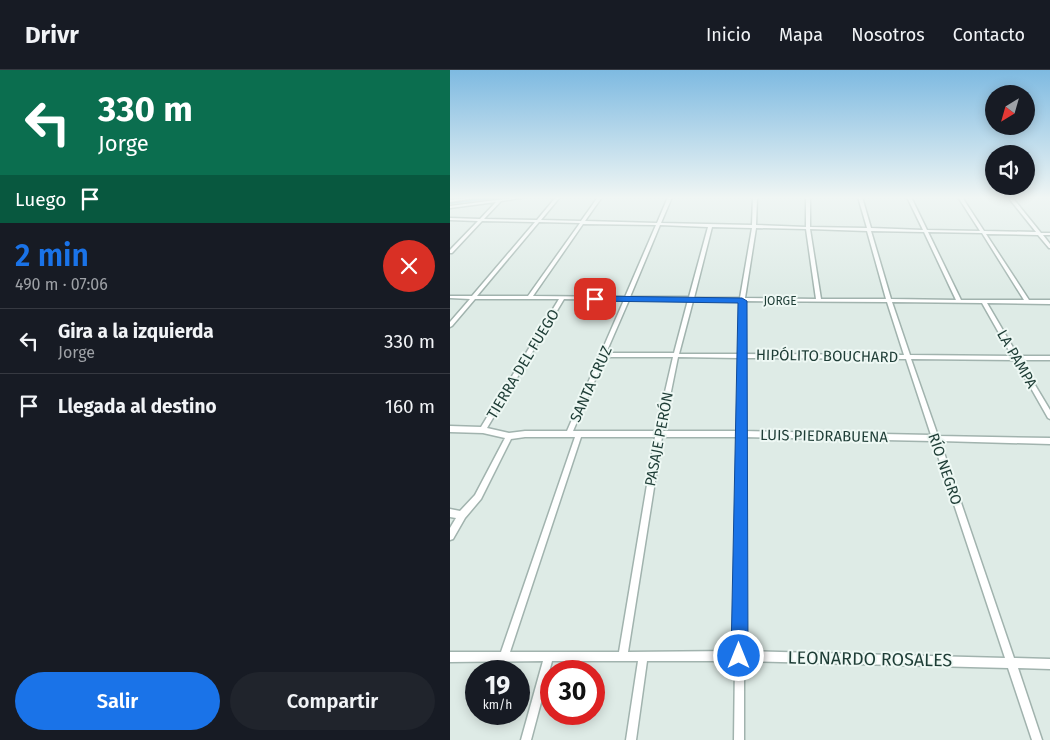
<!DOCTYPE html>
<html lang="es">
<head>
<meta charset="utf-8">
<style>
  :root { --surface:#171b24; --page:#20242c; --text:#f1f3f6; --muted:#9ea1a6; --line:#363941; --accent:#1a73e8 }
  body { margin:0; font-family:"Fira Sans",sans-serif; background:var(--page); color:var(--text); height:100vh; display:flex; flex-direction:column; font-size:19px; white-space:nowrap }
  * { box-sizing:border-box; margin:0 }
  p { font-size:16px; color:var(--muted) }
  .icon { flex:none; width:28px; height:28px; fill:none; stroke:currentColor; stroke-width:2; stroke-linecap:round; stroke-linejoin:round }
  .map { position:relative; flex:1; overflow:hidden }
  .panel { display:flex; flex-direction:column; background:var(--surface); width:450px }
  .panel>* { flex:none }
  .top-card { background:#0b6e4f; color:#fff; overflow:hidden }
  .needle { width:32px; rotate:217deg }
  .fabs { position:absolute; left:535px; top:15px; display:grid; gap:10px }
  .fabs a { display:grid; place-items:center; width:50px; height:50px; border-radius:50%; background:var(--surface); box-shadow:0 2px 12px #0003; font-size:25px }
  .speed { position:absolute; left:15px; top:590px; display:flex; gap:10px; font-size:25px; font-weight:700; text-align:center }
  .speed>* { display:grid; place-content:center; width:65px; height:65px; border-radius:50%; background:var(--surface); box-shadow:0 2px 12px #0003; line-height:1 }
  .speed small { font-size:12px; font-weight:400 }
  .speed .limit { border:8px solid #d22; background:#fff; color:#111 }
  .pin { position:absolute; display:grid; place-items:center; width:42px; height:42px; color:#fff; margin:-21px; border-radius:10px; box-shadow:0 2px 8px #0006 }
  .me { position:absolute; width:55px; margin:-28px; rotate:0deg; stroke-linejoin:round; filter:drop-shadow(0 0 4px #0008) }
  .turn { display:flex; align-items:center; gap:18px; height:105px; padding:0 15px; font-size:22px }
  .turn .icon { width:65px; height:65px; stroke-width:2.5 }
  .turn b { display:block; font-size:35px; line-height:42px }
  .then { display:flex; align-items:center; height:48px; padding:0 15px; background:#0003; gap:10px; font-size:19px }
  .round { display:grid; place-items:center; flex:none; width:52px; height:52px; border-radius:26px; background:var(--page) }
  .head { display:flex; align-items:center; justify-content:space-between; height:85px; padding:0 15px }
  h1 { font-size:30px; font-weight:600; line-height:38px; color:var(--accent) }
  .primary-button { display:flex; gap:10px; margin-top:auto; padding:10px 15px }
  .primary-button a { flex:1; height:58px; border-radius:30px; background:var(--accent); color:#fff; font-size:20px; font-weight:600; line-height:58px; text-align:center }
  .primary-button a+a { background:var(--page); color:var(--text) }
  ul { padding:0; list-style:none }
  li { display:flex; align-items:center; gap:15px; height:65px; padding:0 15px; border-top:1px solid var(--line) }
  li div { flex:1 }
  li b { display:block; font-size:19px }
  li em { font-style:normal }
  header { display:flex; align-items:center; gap:30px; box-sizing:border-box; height:70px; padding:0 25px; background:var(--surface); border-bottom:1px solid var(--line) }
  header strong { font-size:24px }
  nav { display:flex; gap:28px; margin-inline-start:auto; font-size:18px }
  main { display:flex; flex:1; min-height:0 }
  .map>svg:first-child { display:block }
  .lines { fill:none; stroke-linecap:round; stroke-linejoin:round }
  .stream { stroke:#7fc4d7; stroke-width:2 }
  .street-casing { stroke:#a1b3ae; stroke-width:3 }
  .path { stroke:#7bb3a5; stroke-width:1; stroke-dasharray:2 2.5; stroke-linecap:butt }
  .street { fill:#fff; fill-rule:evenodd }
  .route { fill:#1a73e8; stroke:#114b97 }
  .labels { text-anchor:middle; stroke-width:4; stroke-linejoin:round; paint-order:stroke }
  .far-street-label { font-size:12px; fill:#1e3d36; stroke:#eef8f4 }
  .street-label { font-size:15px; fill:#1e3d36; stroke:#eef8f4 }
  .near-street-label { font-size:18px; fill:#1e3d36; stroke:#eef8f4 }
</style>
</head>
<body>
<header>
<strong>Drivr</strong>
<nav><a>Inicio</a><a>Mapa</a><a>Nosotros</a><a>Contacto</a></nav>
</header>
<main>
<section class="panel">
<div class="top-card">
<div class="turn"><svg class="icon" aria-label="left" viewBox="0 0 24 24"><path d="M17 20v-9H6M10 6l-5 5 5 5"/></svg><div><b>330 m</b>Jorge</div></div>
<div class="then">Luego<svg class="icon" aria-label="arrive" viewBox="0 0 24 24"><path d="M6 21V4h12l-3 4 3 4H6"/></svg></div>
</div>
<div class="head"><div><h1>2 min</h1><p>490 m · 07:06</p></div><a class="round" style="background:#d93025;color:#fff"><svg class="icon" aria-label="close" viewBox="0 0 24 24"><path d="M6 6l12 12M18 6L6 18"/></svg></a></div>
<ul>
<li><svg class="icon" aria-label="left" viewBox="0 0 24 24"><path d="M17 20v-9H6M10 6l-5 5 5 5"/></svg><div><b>Gira a la izquierda</b><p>Jorge</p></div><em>330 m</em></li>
<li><svg class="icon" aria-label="arrive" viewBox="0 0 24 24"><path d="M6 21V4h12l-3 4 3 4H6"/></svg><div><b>Llegada al destino</b></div><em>160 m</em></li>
</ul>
<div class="primary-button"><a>Salir</a><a>Compartir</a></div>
</section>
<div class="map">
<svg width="600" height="670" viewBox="0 0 600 670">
  <rect width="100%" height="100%" fill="#deebe6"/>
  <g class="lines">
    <polyline class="stream" points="0,133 50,127"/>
    <g class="street-casing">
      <g id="street">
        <polygon points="25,127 32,127 0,132 0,130"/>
        <path d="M69,127H76L51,131L34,149L87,150L106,127H110L91,150L131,151L148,127H152L135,151L207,153L218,127H222L211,153L302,155L303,127H307L306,155L356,157V127H360V157L417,158L408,127H412L421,158L473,160L457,127H461L477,160L530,161L508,127H512L534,161L586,162L558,127H562L591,163H600V165H593L600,174V178H599L588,165L536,164L579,230H600V234L537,233L568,286H600V290H570L600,340V349L598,348L565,290L461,289L488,366L600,368V374L490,371L564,588L600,589V599L568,598L592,670H582L558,598L294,591V670H284L285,591H197L186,670H176L188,591H102L81,670H71L93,591L0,592V582H51L125,367H75L61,369L31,429L15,448L3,469L0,470V458L6,448L0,447V439L10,441L25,425L55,368L33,363L0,362V356L31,357L109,229H25L2,256L0,257V252L20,229L0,228V226H22L85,152L32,151L2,183H0V180L28,151L0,150V148L30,149L46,132L0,138V136ZM89,152L130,153L78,226H27ZM133,154L206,155L175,227L83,226ZM210,155L258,157L239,227H180ZM262,157L302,158L290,228H244ZM306,158L356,159L366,229L295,228ZM360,159L417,161L436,229H371ZM421,161L474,162L506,230L441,229ZM478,162L532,163L574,230H511ZM114,229L174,230L117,361H75L59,363L37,358ZM179,230H238L224,283H156ZM243,231H290L289,284H229ZM294,231L437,232L454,285L294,284ZM442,232L532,233L562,286L460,285ZM155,287H223L206,361H123ZM228,287L289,288L288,361H213ZM294,288L456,289L481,365L294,361ZM131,367H205L169,582H60ZM212,367H288L285,581L178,582ZM294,367L483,371L555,588L294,581Z"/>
      </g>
    </g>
    <polyline class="path" points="79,127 98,127"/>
    <use href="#street" class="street"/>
  </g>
  <linearGradient id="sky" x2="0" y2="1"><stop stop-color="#7ebae1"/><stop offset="0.58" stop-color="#f0f6f4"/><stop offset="1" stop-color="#f0f6f4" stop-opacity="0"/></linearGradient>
  <rect width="600" height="220" fill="url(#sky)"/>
  <polygon class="route" points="145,226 292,228 297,231 298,586 295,592 289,594 283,592 281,586 288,233 142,231 142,227"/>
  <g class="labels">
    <g class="far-street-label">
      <text x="330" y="235">JORGE</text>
    </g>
    <g class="street-label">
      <text transform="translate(377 286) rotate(1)" y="5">HIPÓLITO BOUCHARD</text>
      <text transform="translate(567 289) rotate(60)" y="5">LA PAMPA</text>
      <text transform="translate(73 294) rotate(-59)" y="5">TIERRA DEL FUEGO</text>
      <text transform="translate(141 314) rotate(-66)" y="5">SANTA CRUZ</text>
      <text transform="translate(374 366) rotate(1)" y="5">LUIS PIEDRABUENA</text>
      <text transform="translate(209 369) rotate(-79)" y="5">PASAJE PERÓN</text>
      <text transform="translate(495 399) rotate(71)" y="5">RÍO NEGRO</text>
    </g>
    <g class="near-street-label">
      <text transform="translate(420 589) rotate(1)" y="6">LEONARDO ROSALES</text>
    </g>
  </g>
</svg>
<div class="fabs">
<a><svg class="needle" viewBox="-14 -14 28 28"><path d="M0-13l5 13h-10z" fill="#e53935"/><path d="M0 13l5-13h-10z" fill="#9ea1a6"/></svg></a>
<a><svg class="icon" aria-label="sound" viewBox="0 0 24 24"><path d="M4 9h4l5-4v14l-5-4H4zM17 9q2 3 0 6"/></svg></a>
</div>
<div class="speed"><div>19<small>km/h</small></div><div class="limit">30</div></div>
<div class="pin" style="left:145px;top:229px;background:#d93025"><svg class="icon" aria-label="arrive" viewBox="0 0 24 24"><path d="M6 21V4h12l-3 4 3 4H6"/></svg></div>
<svg class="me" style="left:289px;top:586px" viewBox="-20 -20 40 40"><circle r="17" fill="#1a73e8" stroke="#fff" stroke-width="3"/><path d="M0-11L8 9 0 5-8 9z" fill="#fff"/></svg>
</div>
</main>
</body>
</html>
